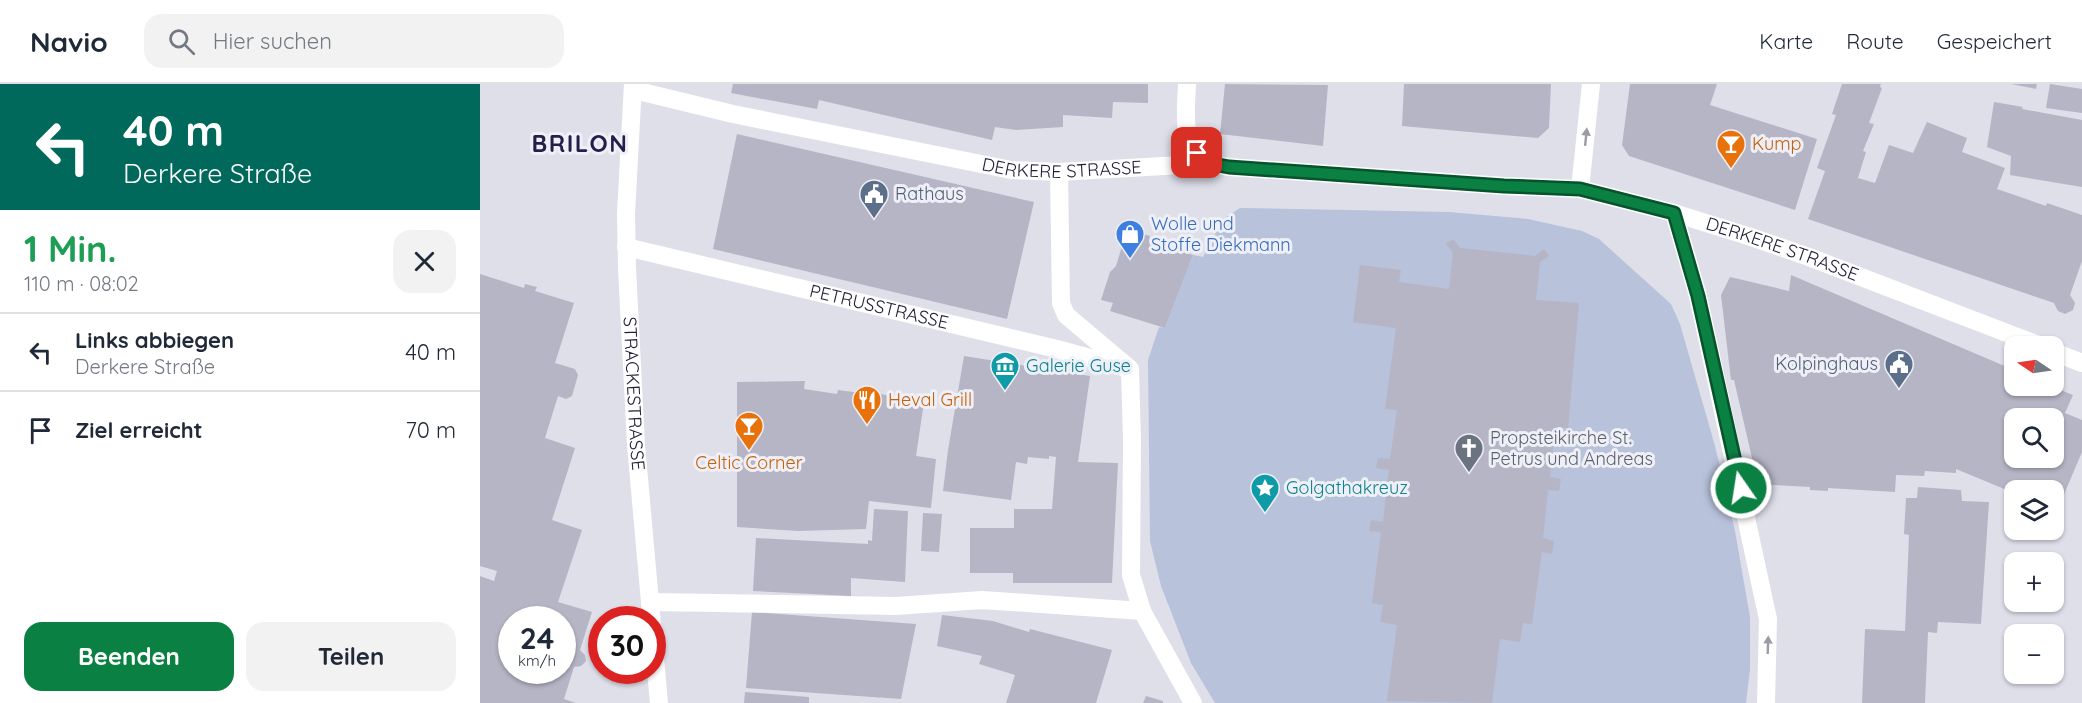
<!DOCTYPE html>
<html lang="de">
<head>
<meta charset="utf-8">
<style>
  :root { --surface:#fff; --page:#f2f2f3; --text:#1f2937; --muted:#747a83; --line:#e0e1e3; --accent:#0b8043 }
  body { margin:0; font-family:Quicksand,sans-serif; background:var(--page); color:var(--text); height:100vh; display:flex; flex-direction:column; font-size:22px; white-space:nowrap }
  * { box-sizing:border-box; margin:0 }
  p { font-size:20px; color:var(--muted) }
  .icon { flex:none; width:33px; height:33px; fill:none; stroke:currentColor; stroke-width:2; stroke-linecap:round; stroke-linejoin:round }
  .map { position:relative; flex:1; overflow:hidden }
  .drawer { display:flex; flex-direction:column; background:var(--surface); width:480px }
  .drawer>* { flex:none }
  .guide { background:#00695c; color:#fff; overflow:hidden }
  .needle { width:39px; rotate:283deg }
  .buttons { position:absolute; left:1524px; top:252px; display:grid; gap:12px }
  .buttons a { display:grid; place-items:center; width:60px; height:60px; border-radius:12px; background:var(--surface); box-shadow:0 2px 4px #0004; font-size:30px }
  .speed { position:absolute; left:18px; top:522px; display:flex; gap:12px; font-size:30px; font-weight:700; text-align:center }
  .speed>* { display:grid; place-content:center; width:78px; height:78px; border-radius:50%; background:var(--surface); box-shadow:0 2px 4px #0004; line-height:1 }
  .speed small { font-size:15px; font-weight:400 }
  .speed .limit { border:9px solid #d22; background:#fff; color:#111 }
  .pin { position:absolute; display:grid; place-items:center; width:51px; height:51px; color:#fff; margin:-26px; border-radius:12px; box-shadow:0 3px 9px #0006 }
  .me { position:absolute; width:66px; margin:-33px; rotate:347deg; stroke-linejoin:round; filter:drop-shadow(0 0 4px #0008) }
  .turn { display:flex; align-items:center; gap:21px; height:126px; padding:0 24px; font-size:27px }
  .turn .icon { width:78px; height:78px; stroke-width:2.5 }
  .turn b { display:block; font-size:42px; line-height:51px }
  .round { display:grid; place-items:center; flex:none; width:63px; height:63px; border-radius:18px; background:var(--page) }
  .summary { display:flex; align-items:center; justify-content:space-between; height:102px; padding:0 24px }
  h1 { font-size:36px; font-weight:800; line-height:45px; color:#1e9e55 }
  .action { display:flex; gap:12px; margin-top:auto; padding:12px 24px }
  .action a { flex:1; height:69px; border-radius:18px; background:var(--accent); color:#fff; font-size:24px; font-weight:800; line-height:69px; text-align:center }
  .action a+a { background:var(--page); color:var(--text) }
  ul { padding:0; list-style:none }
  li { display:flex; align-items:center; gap:18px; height:78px; padding:0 24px; border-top:2px solid var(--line) }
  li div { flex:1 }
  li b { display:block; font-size:22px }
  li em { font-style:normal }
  header { display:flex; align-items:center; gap:36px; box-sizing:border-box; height:84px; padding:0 30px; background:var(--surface); border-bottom:2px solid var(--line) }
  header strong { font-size:28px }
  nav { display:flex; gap:33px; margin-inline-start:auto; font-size:21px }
  .search { width:420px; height:54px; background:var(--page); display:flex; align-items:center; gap:15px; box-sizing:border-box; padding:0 21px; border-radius:18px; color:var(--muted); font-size:22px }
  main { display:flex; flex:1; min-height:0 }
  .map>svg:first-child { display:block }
  .green { fill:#b8c2db }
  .building { fill:#b5b5c5; fill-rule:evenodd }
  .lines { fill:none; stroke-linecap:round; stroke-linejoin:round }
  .lane { stroke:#fff; stroke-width:18 }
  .street { stroke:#fff; stroke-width:18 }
  .oneway { fill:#9c9ba6 }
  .route-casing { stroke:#07532c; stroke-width:15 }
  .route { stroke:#0b8043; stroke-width:10 }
  .labels { text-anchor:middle; stroke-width:6; stroke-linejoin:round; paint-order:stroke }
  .food-label { font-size:18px; fill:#c56008; stroke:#eff0f7; text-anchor:start }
  .street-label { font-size:18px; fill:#24203a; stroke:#eff0f7 }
  .service-label { font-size:18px; fill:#4e5e75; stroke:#eff0f7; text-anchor:start }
  .shop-label { font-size:18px; fill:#366cbe; stroke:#eff0f7; text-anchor:start }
  .culture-label { font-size:18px; fill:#0d838f; stroke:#eff0f7; text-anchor:start }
  .worship-label { font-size:18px; fill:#5b616d; stroke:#eff0f7; text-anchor:start }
  .district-label { font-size:24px; font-weight:bold; letter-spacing:1.5px; fill:#261d4b; stroke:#eff0f7 }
</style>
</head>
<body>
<header>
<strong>Navio</strong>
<div class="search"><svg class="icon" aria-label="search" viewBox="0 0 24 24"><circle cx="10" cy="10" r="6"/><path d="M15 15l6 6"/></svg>Hier suchen</div>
<nav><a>Karte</a><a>Route</a><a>Gespeichert</a></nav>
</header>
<main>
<section class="drawer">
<div class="guide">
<div class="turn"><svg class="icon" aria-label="left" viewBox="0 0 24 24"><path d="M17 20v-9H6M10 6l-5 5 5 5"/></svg><div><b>40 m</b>Derkere Straße</div></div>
</div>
<div class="summary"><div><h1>1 Min.</h1><p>110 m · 08:02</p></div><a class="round"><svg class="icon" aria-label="close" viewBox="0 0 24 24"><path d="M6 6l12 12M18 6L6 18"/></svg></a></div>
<ul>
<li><svg class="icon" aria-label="left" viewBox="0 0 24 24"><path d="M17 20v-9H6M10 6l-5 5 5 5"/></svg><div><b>Links abbiegen</b><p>Derkere Straße</p></div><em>40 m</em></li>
<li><svg class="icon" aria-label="arrive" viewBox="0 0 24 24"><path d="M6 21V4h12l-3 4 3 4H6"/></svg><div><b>Ziel erreicht</b></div><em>70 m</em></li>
</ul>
<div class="action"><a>Beenden</a><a>Teilen</a></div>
</section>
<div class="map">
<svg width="1602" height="619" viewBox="0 0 1602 619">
  <rect width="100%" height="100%" fill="#dfdfea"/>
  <polygon class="green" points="760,124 969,128 1048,135 1102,147 1119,155 1191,220 1200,240 1235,362 1255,447 1270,533 1270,585 1266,619 735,619 711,579 681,502 670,457 668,276 679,243 685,244 713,171 723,173 743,135"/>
  <g class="building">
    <polygon points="253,0 668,0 668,19 633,18 632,34 583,31 583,43 536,46 515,43 512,56 339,16 337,25 251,9"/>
    <polygon points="745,0 848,1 843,62 740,50"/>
    <polygon points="924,0 1071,0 1069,44 1058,54 922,42"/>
    <polygon points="1150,0 1237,0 1230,21 1337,55 1315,126 1149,72 1142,61"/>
    <polygon points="1362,0 1401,0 1400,3 1402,4 1389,39 1394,40 1383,67 1386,68 1378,94 1395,99 1409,61 1433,69 1447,38 1487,54 1482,68 1525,84 1517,105 1566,122 1567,119 1602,131 1602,177 1590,211 1595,219 1593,226 1585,230 1578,227 1574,219 1328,135 1345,87 1337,84 1356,31 1352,30"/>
    <polygon points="1531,0 1557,0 1556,5"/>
    <polygon points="1570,0 1602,5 1602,29 1566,24"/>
    <polygon points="1514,18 1543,23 1542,25 1602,36 1602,103 1530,91 1531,72 1507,63"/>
    <polygon points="257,50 554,118 527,235 233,165"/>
    <polygon points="647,146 670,152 669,157 713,171 685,244 630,227 633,219 621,216 630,188 636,182"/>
    <polygon points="973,155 980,164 1055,172 1064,165 1069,172 1060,178 1056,216 1099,219 1088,344 1075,343 1070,393 1081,395 1079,407 1068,406 1063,454 1074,457 1072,470 1062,468 1052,540 1043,539 1040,558 1020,555 1012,619 907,617 917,541 900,538 903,521 892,519 901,448 889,447 891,436 903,438 909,386 896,384 898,374 910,375 917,326 905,325 916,244 873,238 880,181 921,186 919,198 969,205 973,169 966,160"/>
    <path d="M0,190L44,204L45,200L57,203L55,207L94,219L75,279L95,285L98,291L92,312L86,315L78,312L65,354L95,364L72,436L102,446L78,518L112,528L100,566L105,571L106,577L101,582L94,583L84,615L96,619H0V492L14,497L17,487L0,482ZM32,536H82V586H32Z"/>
    <path d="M1311,191L1534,286V302H1571L1593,311L1585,329L1602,336V368L1577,427L1574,426V406H1534V409L1476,385V389L1445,387L1444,392L1416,391L1415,408L1348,404V407L1330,406V403L1278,400L1254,296H1251L1241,211L1250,193L1309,207ZM1534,334H1574V374H1534Z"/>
    <polygon points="484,272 610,292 598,378 638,379 632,499 533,499 533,489 490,489 490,444 534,444 534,425 572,425 576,373 569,372 569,375 548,373 547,380 536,378 531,416 463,407 468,366"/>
    <polygon points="325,297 324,305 357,310 358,306 389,310 389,308 444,318 436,372 456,375 451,424 389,417 386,445 318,447 257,443 257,298"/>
    <polygon points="1438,403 1481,406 1482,417 1509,418 1501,540 1458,538 1457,549 1448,548 1445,619 1382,619 1385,545 1425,547 1429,451 1424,450 1426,414 1437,414"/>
    <polygon points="394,425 428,427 425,498 371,494 371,512 273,507 276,454 388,460 388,456 392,457"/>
    <polygon points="443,429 462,430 459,468 441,467"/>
    <polygon points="272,528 436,540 421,615 266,604"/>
    <polygon points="462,531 513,537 549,548 550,545 632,566 616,619 526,619 535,591 499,580 502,572 457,562"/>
    <polygon points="265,608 329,613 329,619 264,619"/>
    <polygon points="666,612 683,617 683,619 663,619"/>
  </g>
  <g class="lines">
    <polyline class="lane" points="172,518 416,522 502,516 662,527"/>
    <g class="street">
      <path id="s1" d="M153,0L146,130L147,184L156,361L179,619"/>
      <path id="s2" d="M707,0C706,27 700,61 727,77C733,81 742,82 749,83L1024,102L1100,105L1194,129L1271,153L1329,173L1561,262"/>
      <path id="s3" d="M154,6L253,30L531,86L579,88L701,81L717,69"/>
      <polyline points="579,88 581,219 586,231 650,285 652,357 651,491 662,527 713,619"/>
      <polyline points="1100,105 1111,0"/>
      <polyline points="1194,129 1218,212 1288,535 1286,619"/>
      <path id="s4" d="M146,163L577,265L643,283"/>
      <polyline points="1574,268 1602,279"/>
    </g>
  </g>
  <defs><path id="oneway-solid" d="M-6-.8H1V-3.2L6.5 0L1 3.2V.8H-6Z" transform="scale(1.5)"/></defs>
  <g class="oneway">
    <use href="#oneway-solid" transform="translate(1106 53) rotate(-84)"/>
    <use href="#oneway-solid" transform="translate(1288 561) rotate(-88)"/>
  </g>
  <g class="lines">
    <g class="route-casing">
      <polyline id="route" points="717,69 728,79 749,83 1024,102 1100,105 1194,129 1218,212 1261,404"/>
    </g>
    <use href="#route" class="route"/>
  </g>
  <defs>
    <g id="bar-pin" transform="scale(1.5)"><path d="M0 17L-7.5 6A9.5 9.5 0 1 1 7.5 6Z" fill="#e8710a" stroke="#eff0f7"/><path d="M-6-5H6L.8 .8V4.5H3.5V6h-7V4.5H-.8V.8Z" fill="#fff"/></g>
    <g id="civic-pin" transform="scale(1.5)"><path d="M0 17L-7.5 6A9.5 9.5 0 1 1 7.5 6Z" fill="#5c6f8a" stroke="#eff0f7"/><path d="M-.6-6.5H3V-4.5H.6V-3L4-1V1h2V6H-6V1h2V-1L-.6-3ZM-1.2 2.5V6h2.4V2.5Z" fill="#fff"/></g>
    <g id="shop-pin" transform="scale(1.5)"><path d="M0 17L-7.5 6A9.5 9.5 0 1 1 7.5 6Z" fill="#3f7fe0" stroke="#eff0f7"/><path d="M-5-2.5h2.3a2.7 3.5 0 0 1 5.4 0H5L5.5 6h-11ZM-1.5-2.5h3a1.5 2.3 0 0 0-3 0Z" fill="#fff"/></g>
    <g id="museum-pin" transform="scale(1.5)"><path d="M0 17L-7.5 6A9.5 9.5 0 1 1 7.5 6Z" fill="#0f9aa8" stroke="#eff0f7"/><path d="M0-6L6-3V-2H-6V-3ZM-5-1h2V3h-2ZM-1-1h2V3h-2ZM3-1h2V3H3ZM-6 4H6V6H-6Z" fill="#fff"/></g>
    <g id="restaurant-pin" transform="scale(1.5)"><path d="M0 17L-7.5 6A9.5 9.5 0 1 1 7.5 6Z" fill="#e8710a" stroke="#eff0f7"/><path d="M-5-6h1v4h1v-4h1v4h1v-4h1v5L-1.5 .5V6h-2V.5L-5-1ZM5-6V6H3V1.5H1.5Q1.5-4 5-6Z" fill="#fff"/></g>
    <g id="church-pin" transform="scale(1.5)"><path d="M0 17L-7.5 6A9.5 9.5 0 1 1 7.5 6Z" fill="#6b7280" stroke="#eff0f7"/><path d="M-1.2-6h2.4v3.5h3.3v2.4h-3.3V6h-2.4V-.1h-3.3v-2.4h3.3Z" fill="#fff"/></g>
    <g id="sight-pin" transform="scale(1.5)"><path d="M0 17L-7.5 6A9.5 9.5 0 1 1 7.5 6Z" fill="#0f9aa8" stroke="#eff0f7"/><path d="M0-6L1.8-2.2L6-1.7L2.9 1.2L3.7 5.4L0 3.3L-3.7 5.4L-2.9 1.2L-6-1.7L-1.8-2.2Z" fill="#fff"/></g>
  </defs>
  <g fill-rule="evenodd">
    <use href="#bar-pin" x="1251" y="60"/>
    <use href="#civic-pin" x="394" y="110"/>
    <use href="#shop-pin" x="650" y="150"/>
    <use href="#civic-pin" x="1419" y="280"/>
    <use href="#museum-pin" x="525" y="282"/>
    <use href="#restaurant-pin" x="387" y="316"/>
    <use href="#bar-pin" x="269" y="342"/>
    <use href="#church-pin" x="989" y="364"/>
    <use href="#sight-pin" x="785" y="404"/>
  </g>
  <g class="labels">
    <g class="food-label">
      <text x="1272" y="66">Kump</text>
      <text x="408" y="322">Heval Grill</text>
      <text x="269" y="385" text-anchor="middle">Celtic Corner</text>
    </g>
    <g class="street-label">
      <text dy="6" stroke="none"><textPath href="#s3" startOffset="436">DERKERE STRASSE</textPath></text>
      <text dy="6" stroke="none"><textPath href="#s2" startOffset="670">DERKERE STRASSE</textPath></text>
      <text dy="6" stroke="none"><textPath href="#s4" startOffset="260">PETRUSSTRASSE</textPath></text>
      <text dy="6" stroke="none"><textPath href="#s1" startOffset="310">STRACKESTRASSE</textPath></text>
    </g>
    <g class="service-label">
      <text x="415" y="116">Rathaus</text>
      <text x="1398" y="286" text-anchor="end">Kolpinghaus</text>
    </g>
    <g class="shop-label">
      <text x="671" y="146">Wolle und<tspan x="671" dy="21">Stoffe Diekmann</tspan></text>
    </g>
    <g class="culture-label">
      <text x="546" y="288">Galerie Guse</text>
      <text x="806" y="410">Golgathakreuz</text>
    </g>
    <g class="worship-label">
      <text x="1010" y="360">Propsteikirche St.<tspan x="1010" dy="21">Petrus und Andreas</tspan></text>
    </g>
    <g class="district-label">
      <text x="100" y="68">BRILON</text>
    </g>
  </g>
</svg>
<div class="buttons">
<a><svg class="needle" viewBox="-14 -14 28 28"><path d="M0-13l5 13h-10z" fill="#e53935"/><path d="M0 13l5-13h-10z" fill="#747a83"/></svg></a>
<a><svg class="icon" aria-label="search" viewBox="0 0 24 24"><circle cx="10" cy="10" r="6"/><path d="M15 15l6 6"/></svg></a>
<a><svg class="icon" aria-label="layers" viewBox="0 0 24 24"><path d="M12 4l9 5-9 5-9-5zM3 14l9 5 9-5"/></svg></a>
<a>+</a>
<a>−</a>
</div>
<div class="speed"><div>24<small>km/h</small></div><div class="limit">30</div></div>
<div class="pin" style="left:717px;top:69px;background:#d93025"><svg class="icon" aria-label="arrive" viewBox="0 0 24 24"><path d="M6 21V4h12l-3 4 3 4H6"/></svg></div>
<svg class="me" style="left:1261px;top:404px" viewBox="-20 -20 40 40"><circle r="17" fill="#0b8043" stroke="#fff" stroke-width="3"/><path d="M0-11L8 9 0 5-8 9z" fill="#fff"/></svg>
</div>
</main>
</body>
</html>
